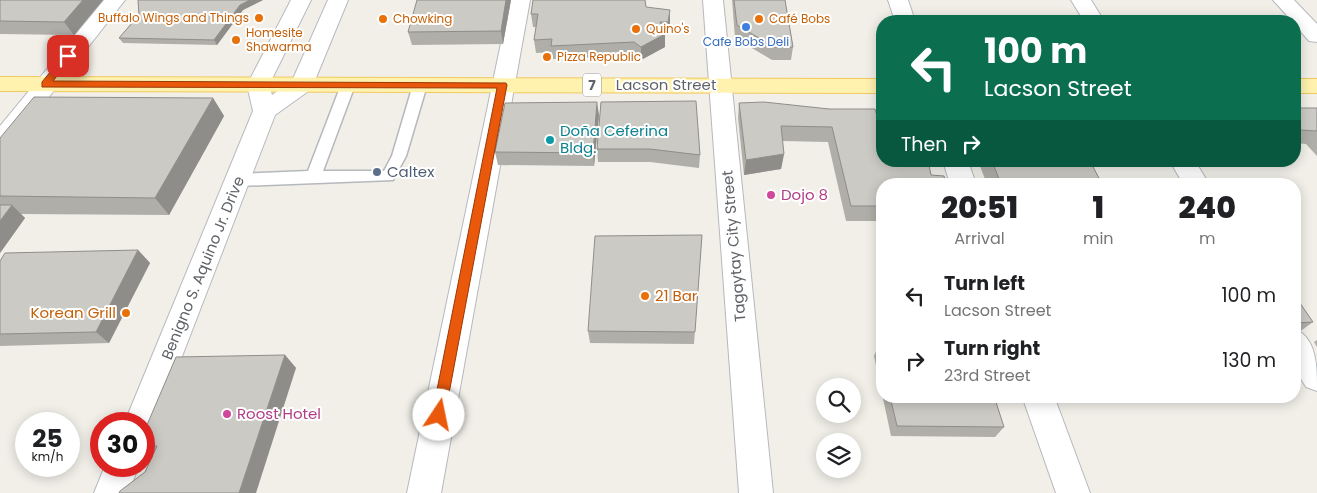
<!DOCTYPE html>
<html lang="en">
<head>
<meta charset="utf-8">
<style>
  :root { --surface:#fff; --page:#f2f2f2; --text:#202124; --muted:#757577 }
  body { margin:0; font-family:Poppins,sans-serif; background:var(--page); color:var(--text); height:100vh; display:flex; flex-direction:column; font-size:19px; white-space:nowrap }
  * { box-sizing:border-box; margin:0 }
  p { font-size:16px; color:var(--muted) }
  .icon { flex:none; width:28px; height:28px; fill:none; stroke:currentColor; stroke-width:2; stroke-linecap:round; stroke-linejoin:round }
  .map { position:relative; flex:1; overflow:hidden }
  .side { position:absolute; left:876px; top:178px; width:425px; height:225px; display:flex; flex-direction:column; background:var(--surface); border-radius:20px; box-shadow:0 2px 12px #0003 }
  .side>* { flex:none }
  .hud { position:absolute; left:876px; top:15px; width:425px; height:152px; border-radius:20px; box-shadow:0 2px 12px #0003; background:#0b6e4f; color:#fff; overflow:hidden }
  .controls { position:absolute; left:816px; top:378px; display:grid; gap:10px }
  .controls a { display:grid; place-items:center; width:45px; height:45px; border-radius:50%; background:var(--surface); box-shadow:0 2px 12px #0003; font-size:25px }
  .speed { position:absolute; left:15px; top:412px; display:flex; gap:10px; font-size:25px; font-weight:700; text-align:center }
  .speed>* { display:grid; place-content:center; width:65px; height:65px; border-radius:50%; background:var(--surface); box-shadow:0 2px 12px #0003; line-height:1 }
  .speed small { font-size:12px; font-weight:400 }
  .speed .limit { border:8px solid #d22; background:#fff; color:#111 }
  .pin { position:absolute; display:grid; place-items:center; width:42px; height:42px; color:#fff; margin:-21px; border-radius:10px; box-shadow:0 2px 8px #0006 }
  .me { position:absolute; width:55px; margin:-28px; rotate:11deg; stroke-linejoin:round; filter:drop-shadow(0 0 4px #0008) }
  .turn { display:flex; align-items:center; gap:18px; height:105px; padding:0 25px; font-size:22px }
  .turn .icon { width:65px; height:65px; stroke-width:2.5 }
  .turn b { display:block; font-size:35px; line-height:42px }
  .then { display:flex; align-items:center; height:48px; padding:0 25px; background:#0003; gap:10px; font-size:19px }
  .eta { display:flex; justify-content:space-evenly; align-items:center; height:85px; text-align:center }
  .eta b { font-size:30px; font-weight:800; line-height:35px }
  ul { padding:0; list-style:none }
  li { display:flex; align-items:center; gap:15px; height:65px; padding:0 25px }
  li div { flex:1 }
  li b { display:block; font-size:19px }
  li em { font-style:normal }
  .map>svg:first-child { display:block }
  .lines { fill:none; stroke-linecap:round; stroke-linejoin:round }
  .service-casing { stroke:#b5b8bc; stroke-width:3 }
  .minor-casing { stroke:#b5b8bc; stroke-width:2 }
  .secondary-casing { stroke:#b6babf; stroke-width:2 }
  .primary-casing { stroke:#f2c960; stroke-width:2 }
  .service { fill:#fff; fill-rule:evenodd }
  .minor { fill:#fff; fill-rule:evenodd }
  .secondary { fill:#fff; fill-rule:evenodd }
  .primary { fill:#fff2af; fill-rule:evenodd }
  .wall { fill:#afaea9 }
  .shaded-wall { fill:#8f8d8a }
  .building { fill:#cccac5; stroke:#8f8d8a }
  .route { fill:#ea580c; stroke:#983908 }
  .food-dot { fill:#e8710a; stroke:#fff; stroke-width:2 }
  .shop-dot { fill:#3f7fe0; stroke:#fff; stroke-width:2 }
  .culture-dot { fill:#0f9aa8; stroke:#fff; stroke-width:2 }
  .service-dot { fill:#5c6f8a; stroke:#fff; stroke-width:2 }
  .hotel-dot { fill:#d1479c; stroke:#fff; stroke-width:2 }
  .labels { text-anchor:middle; stroke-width:4; stroke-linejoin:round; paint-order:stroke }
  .far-food-label { font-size:12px; fill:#c56008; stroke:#fff; text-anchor:start }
  .far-shop-label { font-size:12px; fill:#366cbe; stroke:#fff }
  .shield { fill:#fff; stroke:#8f9295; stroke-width:1 }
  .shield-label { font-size:14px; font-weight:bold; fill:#5f6368 }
  .street-label { font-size:15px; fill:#5f6368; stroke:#fff }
  .culture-label { font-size:15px; fill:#0d838f; stroke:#fff; text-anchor:start }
  .service-label { font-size:15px; fill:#4e5e75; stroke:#fff; text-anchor:start }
  .hotel-label { font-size:15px; fill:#b23c85; stroke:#fff; text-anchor:start }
  .food-label { font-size:15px; fill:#c56008; stroke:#fff; text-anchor:start }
</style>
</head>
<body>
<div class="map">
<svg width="1317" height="493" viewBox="0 0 1317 493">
  <rect width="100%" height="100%" fill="#f1efe8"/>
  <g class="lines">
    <g class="service-casing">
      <polygon id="service" points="348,81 353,82 355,85 323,171 384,171 392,156 413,85 415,82 425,82 427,85 406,156 393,180 239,186 234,184 231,180 234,176 239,174 308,171 341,85 343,82"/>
    </g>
    <g class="minor-casing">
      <g id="minor">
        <polygon points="104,0 125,0 9,148 0,151 0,126"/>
        <polygon points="510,0 530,0 441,493 407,493"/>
        <polygon points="703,0 723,0 773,493 739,493"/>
        <polygon points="888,0 908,0 915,21 895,21"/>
        <polygon points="1071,0 1091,0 1104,21 1084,21"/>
        <polygon points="1273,0 1294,0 1317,24 1317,42 1309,41 1295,25 1295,21 1292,21"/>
        <polygon points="943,161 968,161 976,184 950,184"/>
        <polygon points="1170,161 1195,161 1209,184 1183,184"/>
        <path d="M1295,329C1317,339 1317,366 1317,391L1306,387L1295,369Z"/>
        <polygon points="1022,396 1054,396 1090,493 1056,493"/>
      </g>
    </g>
    <g class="secondary-casing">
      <g id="secondary">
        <polygon points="291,0 311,0 269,85 272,95 292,81 328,0 348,0 313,85 310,90 275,115 156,424 152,435 144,438 144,424 124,424 253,111 247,85"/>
        <polygon points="105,466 139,466 128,493 94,493"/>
      </g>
    </g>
    <g class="primary-casing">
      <g id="primary">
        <polygon points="0,77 882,79 882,93 0,91"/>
        <rect x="1295" y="79" width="22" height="14"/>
      </g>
    </g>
    <use href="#service" class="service"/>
    <use href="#minor" class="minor"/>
    <use href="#secondary" class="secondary"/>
    <use href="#primary" class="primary"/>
  </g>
  <g class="wall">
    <polygon points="0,0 103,0 74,35 0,34"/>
    <polygon points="138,0 263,0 243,10 217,45 123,43 119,38 139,15"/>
    <polygon points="511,0 503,44 412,45 408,32"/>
    <polygon points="732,0 785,0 793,47 791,60 772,60 735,38"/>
    <polygon points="646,7 670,23 668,35 665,35 665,47 641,60 635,56 553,59 552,52 536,53 534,40 536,27 533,27 531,14"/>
    <polygon points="213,98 224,116 169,215 21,214 25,218 0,253 0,138"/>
    <polygon points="601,102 700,155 699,168 650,162 598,162 597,149"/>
    <polygon points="739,103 829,109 882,184 882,221 846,221 828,142 782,141 784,154 781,169 744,175 738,118"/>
    <polygon points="1295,108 1317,108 1317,156 1306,144 1295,143"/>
    <polygon points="599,115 594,166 498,165 495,152"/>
    <polygon points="978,161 1090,161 1102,184 987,184"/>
    <polygon points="702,235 694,344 590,343 588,331"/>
    <polygon points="138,250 150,263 109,343 0,346 0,261"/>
    <polygon points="1295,296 1313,322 1295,335"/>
    <polygon points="1317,340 1317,347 1314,342"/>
    <polygon points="879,345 882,345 882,396 994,396 1004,427 995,437 891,436 874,356"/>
    <polygon points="285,355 296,368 145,472 152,456 144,450 144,432"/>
  </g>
  <g class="shaded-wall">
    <polygon points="83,0 103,0 74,35 64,22"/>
    <polygon points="250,0 263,0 243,10 217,45 214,40 240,5"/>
    <polygon points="506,0 511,0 503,44 501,31"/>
    <polygon points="670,10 670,23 668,35 668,22"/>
    <polygon points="665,34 665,47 641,60 641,47"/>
    <polygon points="213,98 224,116 169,215 155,198"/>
    <polygon points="597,102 599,115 594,166 593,153"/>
    <polygon points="784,154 781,169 744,175 746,160"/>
    <polygon points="12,205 25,218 0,253 0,221"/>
    <polygon points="138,250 150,263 109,343 96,332"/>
    <polygon points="285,355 296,368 256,493 239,493"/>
  </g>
  <g class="building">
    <polygon points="0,0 83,0 64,22 0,21"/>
    <polygon points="138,0 250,0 240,5 214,40 119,38 139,15"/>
    <polygon points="417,0 506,0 501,31 408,32"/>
    <polygon points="533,0 645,0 646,7 670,10 668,22 660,22 665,34 641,47 634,42 551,46 552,39 534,40 538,14 531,14"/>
    <polygon points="734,0 785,0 793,47 774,47 737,25"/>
    <polygon points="34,97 213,98 155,198 0,196 0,138"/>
    <polygon points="696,101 700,155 650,149 597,149 601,102"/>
    <polygon points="597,102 593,153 495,152 505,103"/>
    <polygon points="764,102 829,109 875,109 878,120 882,116 882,161 928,161 931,175 944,176 946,184 882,184 882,206 851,206 832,127 781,126 784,154 746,160 739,103"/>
    <polygon points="1295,108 1317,108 1317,131 1300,130 1295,123"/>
    <polygon points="992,161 1090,161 1102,184 1001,184"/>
    <polygon points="0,205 12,205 0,221"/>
    <polygon points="702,235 695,332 588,331 595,236"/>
    <polygon points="138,250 96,332 0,334 0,261 5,253"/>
    <polygon points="1295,296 1313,322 1295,323"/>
    <polygon points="879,345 882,345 882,360"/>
    <polygon points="285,355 239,493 119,493 120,491 145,472 157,446 144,446 144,432 176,357"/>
    <polygon points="890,396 994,396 1004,427 897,426"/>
  </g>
  <polygon class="route" points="68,53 73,56 53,81 506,83 507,85 444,420 439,422 434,420 432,415 497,88 42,87 42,82 65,54"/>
  <g class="food-dot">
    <circle cx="259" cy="18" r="5"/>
    <circle cx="383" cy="19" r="5"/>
    <circle cx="759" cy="19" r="5"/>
    <circle cx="636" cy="29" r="5"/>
    <circle cx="236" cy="40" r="5"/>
    <circle cx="547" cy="57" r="5"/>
    <circle cx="645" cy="296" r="5"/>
    <circle cx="126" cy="313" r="5"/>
  </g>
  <circle class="shop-dot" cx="746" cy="27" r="5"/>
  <circle class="culture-dot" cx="550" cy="140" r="5"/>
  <circle class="service-dot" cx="377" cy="172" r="5"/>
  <g class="hotel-dot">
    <circle cx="771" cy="195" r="5"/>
    <circle cx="227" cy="414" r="5"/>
  </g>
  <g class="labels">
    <g class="far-food-label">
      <text x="249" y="22" text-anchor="end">Buffalo Wings and Things</text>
      <text x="393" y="23">Chowking</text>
      <text x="769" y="23">Café Bobs</text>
      <text x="646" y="33">Quino's</text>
      <text x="246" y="37">Homesite<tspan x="246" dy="14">Shawarma</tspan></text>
      <text x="557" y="61">Pizza Republic</text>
    </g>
    <g class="far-shop-label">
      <text x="746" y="46">Cafe Bobs Deli</text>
    </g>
    <rect class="shield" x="583" y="73.5" width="18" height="23" rx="4"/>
    <g class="shield-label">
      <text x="592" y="90">7</text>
    </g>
    <g class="street-label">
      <text x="666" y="90">Lacson Street</text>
      <text transform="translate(734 246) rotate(-95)" y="5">Tagaytay City Street</text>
      <text transform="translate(203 268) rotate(-68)" y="5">Benigno S. Aquino Jr. Drive</text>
    </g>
    <g class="culture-label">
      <text x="560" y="136">Doña Ceferina<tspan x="560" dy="17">Bldg.</tspan></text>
    </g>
    <g class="service-label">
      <text x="387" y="177">Caltex</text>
    </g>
    <g class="hotel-label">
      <text x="781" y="200">Dojo 8</text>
      <text x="237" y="419">Roost Hotel</text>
    </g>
    <g class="food-label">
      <text x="655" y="301">21 Bar</text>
      <text x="116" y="318" text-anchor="end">Korean Grill</text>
    </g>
  </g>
</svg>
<div class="controls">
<a><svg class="icon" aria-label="search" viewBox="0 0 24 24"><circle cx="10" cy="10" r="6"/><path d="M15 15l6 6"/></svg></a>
<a><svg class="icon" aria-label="layers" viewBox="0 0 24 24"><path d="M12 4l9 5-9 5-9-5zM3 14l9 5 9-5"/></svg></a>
</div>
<div class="speed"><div>25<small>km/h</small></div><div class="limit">30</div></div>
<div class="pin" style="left:68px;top:56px;background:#d93025"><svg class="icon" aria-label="arrive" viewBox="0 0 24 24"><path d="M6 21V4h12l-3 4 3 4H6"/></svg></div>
<svg class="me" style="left:439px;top:415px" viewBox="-20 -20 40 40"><circle r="19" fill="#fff"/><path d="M0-13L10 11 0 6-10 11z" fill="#ea580c"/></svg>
<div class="hud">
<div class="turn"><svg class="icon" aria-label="left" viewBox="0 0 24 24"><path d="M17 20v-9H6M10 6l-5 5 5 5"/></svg><div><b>100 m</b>Lacson Street</div></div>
<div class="then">Then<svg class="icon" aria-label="right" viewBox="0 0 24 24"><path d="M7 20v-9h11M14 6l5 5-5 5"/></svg></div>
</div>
<section class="side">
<div class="eta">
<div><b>20:51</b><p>Arrival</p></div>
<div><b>1</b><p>min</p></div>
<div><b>240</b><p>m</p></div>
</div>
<ul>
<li><svg class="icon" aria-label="left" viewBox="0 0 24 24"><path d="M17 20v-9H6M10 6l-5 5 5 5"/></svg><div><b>Turn left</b><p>Lacson Street</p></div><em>100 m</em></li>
<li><svg class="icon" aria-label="right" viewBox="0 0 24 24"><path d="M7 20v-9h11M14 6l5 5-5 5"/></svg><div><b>Turn right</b><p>23rd Street</p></div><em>130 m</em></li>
</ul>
</section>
</div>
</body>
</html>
